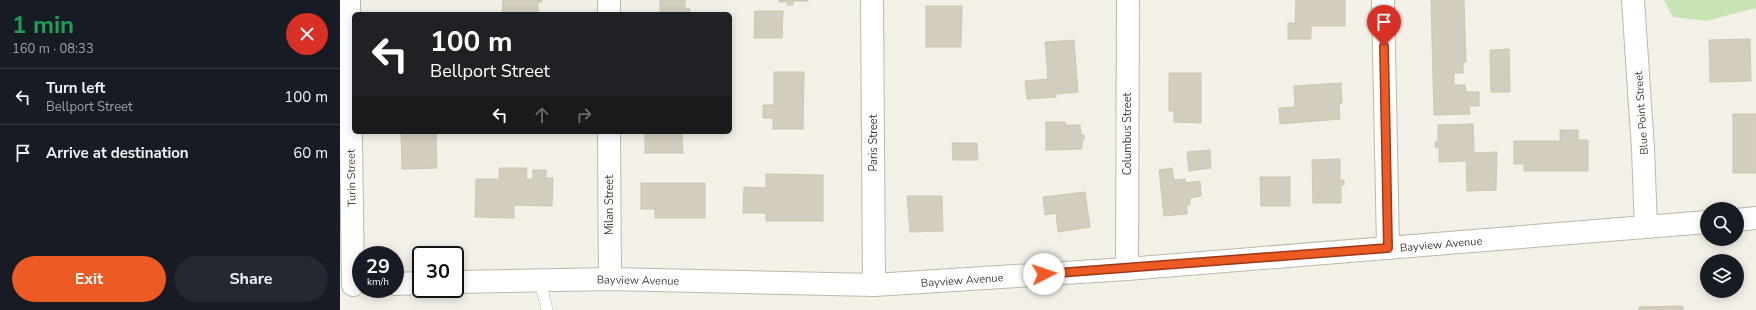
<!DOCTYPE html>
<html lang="en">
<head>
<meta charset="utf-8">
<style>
  :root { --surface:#171b24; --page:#242831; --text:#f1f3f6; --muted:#9ea1a6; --line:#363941; --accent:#ed5a23 }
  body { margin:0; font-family:"Nunito Sans",sans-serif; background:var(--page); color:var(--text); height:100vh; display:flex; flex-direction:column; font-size:15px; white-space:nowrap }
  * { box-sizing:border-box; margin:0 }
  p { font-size:13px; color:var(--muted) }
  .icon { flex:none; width:22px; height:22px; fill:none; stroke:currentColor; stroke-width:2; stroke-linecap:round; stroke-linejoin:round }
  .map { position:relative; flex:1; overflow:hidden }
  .drawer { display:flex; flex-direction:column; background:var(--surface); width:340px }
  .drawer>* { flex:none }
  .top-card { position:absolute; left:12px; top:12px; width:380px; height:122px; border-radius:6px; box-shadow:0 2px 10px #0003; background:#202124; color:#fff; overflow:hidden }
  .buttons { position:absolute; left:1360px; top:202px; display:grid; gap:8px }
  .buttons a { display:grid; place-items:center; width:44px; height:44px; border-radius:50%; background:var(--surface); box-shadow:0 2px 10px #0003; font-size:20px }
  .speed { position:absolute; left:12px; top:246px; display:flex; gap:8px; font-size:20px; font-weight:700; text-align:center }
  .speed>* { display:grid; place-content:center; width:52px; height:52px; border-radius:50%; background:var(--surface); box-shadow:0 2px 10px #0003; line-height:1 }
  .speed small { font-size:10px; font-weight:400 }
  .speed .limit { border:2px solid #111; border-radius:6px; background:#fff; color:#111 }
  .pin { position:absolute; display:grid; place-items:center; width:34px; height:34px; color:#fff; margin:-41px -17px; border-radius:50% 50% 50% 0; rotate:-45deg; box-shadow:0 0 4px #0007 }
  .pin .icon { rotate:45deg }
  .me { position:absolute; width:44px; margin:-22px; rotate:86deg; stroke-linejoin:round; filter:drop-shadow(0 0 3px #0008) }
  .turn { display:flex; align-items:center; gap:14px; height:84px; padding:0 12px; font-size:18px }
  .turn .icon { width:52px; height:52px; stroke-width:2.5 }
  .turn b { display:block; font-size:28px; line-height:34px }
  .lanes { display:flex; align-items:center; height:38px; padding:0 12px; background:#0003; justify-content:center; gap:20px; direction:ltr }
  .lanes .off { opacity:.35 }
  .round { display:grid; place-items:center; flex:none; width:42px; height:42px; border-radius:21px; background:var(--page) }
  .head { display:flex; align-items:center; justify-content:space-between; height:68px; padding:0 12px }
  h1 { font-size:24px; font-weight:700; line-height:30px; color:#1e9e55 }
  .cta { display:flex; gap:8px; margin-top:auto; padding:8px 12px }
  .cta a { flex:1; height:46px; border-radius:24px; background:var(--accent); color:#fff; font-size:16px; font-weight:700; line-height:46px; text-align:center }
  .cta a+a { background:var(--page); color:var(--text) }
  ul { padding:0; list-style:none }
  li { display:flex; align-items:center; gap:12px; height:56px; padding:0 12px; border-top:1px solid var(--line) }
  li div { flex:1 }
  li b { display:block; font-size:15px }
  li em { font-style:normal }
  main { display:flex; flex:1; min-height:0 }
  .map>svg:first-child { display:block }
  .green { fill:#c7e4b2 }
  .building { fill:#d3cdbd; stroke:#cec6b0 }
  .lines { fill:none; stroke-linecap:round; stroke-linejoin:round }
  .service-casing { stroke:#bdb9aa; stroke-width:12 }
  .minor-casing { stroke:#bdb9aa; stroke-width:24 }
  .service { stroke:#fff; stroke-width:11 }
  .minor { stroke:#fff; stroke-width:22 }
  .route-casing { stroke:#9a3a17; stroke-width:10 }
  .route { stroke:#ed5a23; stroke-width:7 }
  .labels { text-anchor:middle; stroke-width:3; stroke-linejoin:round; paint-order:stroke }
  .street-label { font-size:11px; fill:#454136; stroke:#fff }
</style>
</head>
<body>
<main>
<section class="drawer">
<div class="head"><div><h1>1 min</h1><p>160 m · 08:33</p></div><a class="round" style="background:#d93025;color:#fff"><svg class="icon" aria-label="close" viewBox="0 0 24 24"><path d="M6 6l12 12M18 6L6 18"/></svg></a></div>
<ul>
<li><svg class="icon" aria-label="left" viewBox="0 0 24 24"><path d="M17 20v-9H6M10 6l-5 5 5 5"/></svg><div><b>Turn left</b><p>Bellport Street</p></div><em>100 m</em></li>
<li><svg class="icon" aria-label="arrive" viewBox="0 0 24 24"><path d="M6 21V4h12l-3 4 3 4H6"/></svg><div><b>Arrive at destination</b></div><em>60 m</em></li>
</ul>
<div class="cta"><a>Exit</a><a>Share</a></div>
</section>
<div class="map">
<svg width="1416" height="310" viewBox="0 0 1416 310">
  <rect width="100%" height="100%" fill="#f2f0e7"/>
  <polygon class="green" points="1324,0 1416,0 1416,8 1366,21 1333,17"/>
  <g class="building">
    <polygon points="163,0 202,0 202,2 198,2 198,14 162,14"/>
    <polygon points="320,0 345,0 345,8 350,9 350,14 320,14"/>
    <polygon points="439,0 468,0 468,1 453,1 453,5 447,5 447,2 439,2"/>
    <polygon points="956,0 1005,0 1005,26 971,26 971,39 948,39 948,23 955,23"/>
    <polygon points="1091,0 1124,0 1126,62 1123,62 1123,73 1114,73 1114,85 1125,85 1126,92 1139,92 1139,106 1129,106 1130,114 1094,115"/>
    <polygon points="586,6 622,6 621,47 586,47"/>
    <polygon points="415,11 443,11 442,38 414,38"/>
    <polygon points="1410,39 1411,81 1370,82 1369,40"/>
    <polygon points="734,40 738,92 716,94 716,97 687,99 685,81 708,79 705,42"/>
    <polygon points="1169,49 1170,92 1151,92 1150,50"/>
    <polygon points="434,72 464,72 463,129 433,129 433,118 423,118 423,105 434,105"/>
    <polygon points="829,73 861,73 861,123 834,122 834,111 829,111"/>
    <polygon points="1001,83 1002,103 999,104 1000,119 940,124 939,108 955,107 954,86"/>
    <rect x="1393" y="114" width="23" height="59"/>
    <polygon points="706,122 725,122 725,125 740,125 741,135 744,135 744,140 742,140 742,149 706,150"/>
    <polygon points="1133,124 1134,153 1157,152 1156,190 1127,191 1126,161 1099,162 1099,147 1095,147 1095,142 1098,142 1098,125"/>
    <polygon points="1220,130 1238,130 1238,140 1248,140 1248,171 1184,171 1184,164 1174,164 1174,141 1220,141"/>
    <polygon points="61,132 96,132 97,168 62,169"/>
    <polygon points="305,132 342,132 343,153 305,153"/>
    <polygon points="612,143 637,143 638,160 613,160"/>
    <polygon points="870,150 871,168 849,171 847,152"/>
    <polygon points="1000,159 1000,180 1004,180 1004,185 1001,185 1001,203 973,203 972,160"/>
    <polygon points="159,168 187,168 186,179 193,179 193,170 206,170 206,178 213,178 212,206 174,205 174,218 135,217 136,179 159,179"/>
    <polygon points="832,168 834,180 845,179 845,183 860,181 861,196 850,198 850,205 847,205 847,214 824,216 819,170"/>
    <polygon points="426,174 483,175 483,221 426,221 426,213 403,213 404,187 426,188"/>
    <polygon points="920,177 950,177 950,206 921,206"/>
    <polygon points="301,183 365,183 365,218 315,218 315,209 301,209"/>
    <polygon points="745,192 750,227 718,232 716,213 705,215 703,197"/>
    <polygon points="567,196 602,196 603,231 570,232"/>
    <polygon points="1343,306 1343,310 1299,310 1299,307"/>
  </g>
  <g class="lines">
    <g class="service-casing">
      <polyline id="service" points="200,280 207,310"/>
    </g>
    <g class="minor-casing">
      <g id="minor">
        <polyline points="9,0 13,285"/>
        <polyline points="269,0 269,14"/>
        <polyline points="532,0 534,285"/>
        <polyline points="1043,0 1048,248"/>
        <polyline points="1293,0 1303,149 1306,227"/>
        <polyline points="269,132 270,279"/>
        <polyline points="1397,220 1416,218"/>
        <polyline points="787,269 788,0"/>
        <polyline points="115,282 270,279 534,285 787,269 1367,222"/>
        <polyline points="55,284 81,283"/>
      </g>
    </g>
    <use href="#service" class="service"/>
    <use href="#minor" class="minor"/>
  </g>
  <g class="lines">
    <g class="route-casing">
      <polyline id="route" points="704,274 1048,248 1044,46"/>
    </g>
    <use href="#route" class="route"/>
  </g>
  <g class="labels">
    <g class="street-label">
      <text transform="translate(1301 113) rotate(-94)" y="4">Blue Point Street</text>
      <text transform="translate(787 134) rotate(-90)" y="4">Columbus Street</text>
      <text transform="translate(533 143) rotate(-90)" y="4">Paris Street</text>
      <text transform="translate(11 178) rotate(-91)" y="4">Turin Street</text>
      <text transform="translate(269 205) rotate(-90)" y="4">Milan Street</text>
      <text transform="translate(1101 244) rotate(-5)" y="4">Bayview Avenue</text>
      <text transform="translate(298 280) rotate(1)" y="4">Bayview Avenue</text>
      <text transform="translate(622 280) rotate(-4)" y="4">Bayview Avenue</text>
    </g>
  </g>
</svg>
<div class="buttons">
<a><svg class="icon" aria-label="search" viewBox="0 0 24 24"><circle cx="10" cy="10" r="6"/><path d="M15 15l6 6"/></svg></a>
<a><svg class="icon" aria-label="layers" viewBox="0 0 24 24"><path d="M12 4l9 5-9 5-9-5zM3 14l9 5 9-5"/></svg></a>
</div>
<div class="speed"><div>29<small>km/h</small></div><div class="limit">30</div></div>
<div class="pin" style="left:1044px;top:46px;background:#d93025"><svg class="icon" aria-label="arrive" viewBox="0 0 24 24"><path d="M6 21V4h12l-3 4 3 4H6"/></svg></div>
<svg class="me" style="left:704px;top:274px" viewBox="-20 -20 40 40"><circle r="19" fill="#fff"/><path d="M0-13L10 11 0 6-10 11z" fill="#ed5a23"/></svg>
<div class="top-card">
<div class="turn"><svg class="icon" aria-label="left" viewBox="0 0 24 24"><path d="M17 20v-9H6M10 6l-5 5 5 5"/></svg><div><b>100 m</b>Bellport Street</div></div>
<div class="lanes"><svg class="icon" aria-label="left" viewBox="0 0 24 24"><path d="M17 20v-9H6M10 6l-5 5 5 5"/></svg><svg class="icon off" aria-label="ahead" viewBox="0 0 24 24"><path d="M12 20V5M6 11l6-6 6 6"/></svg><svg class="icon off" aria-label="right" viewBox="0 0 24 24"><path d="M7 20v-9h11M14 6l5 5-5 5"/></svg></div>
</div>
</div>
</main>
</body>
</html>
